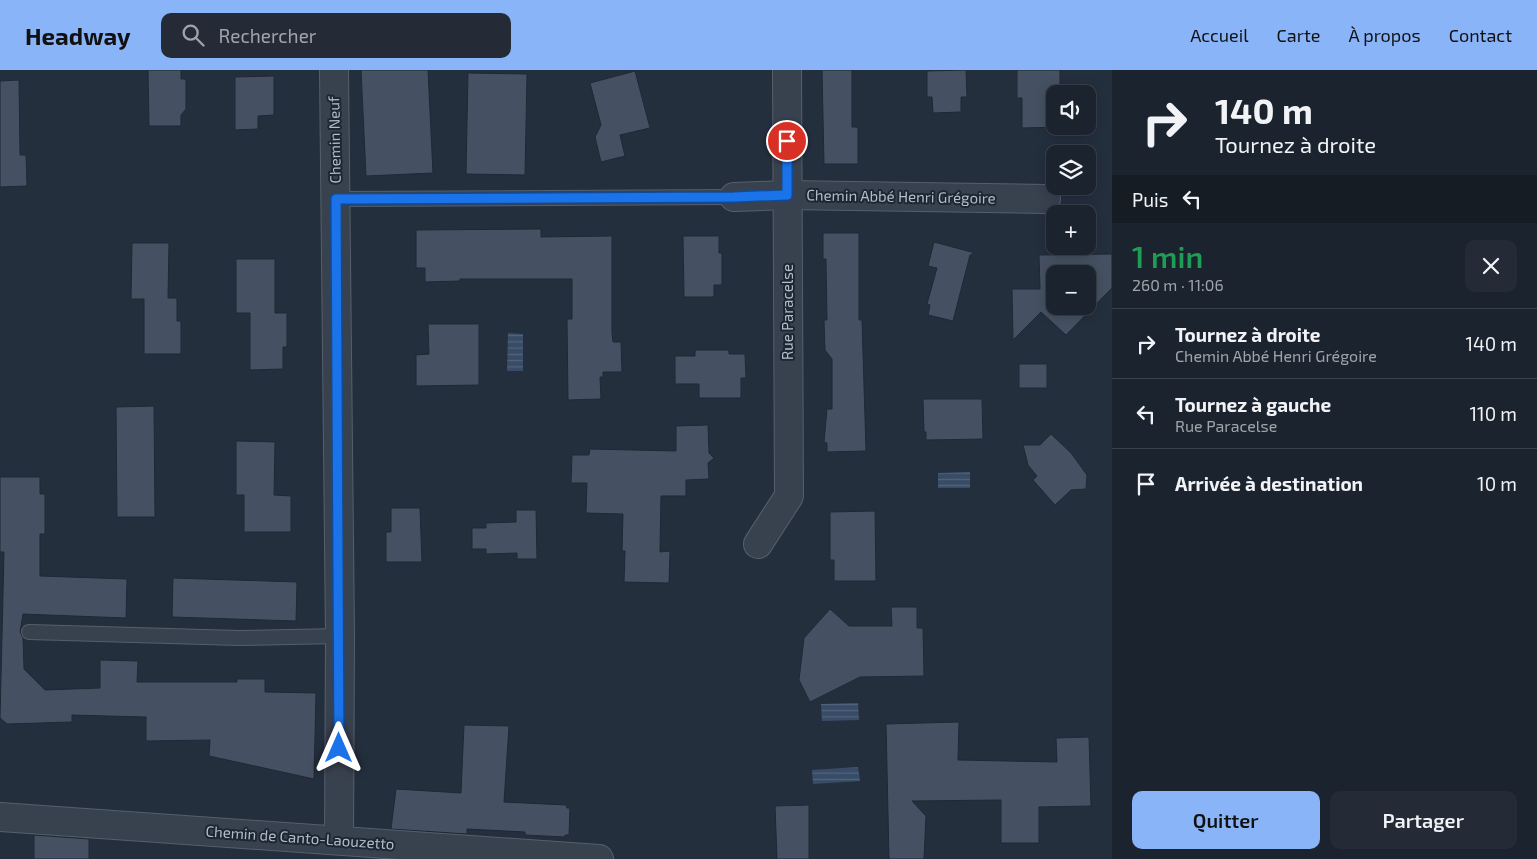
<!DOCTYPE html>
<html lang="fr">
<head>
<meta charset="utf-8">
<style>
  :root { --surface:#1b232e; --page:#242b36; --text:#f1f3f6; --muted:#a0a4aa; --line:#39404a; --accent:#8ab4f8 }
  body { margin:0; font-family:"Exo 2",sans-serif; background:var(--page); color:var(--text); height:100vh; display:flex; flex-direction:column; font-size:19px; white-space:nowrap }
  * { box-sizing:border-box; margin:0 }
  p { font-size:16px; color:var(--muted) }
  .icon { flex:none; width:28px; height:28px; fill:none; stroke:currentColor; stroke-width:2; stroke-linecap:round; stroke-linejoin:round }
  .map { position:relative; flex:1; overflow:hidden }
  .details { display:flex; flex-direction:column; background:var(--surface); width:425px }
  .details>* { flex:none }
  .hud { background:#1b232e; color:var(--text); overflow:hidden }
  .buttons { position:absolute; left:1046px; top:15px; display:grid; gap:10px }
  .buttons a { display:grid; place-items:center; width:50px; height:50px; border-radius:10px; background:var(--surface); box-shadow:0 2px 12px #0003,0 0 0 1px var(--line); font-size:25px }
  .pin { position:absolute; display:grid; place-items:center; width:42px; height:42px; color:#fff; margin:-21px; border:2px solid #fff; border-radius:50%; box-shadow:0 1px 5px #0007 }
  .me { position:absolute; width:55px; margin:-28px; rotate:0deg; stroke-linejoin:round; filter:drop-shadow(0 0 4px #0008) }
  .turn { display:flex; align-items:center; gap:18px; height:105px; padding:0 20px; font-size:22px }
  .turn .icon { width:65px; height:65px; stroke-width:2.5 }
  .turn b { display:block; font-size:35px; line-height:42px }
  .then { display:flex; align-items:center; height:48px; padding:0 20px; background:#0003; gap:10px; font-size:19px }
  .round { display:grid; place-items:center; flex:none; width:52px; height:52px; border-radius:10px; background:var(--page) }
  .overview { display:flex; align-items:center; justify-content:space-between; height:85px; padding:0 20px }
  h1 { font-size:30px; font-weight:600; line-height:38px; color:#1e9e55 }
  .action { display:flex; gap:10px; margin-top:auto; padding:10px 20px }
  .action a { flex:1; height:58px; border-radius:10px; background:var(--accent); color:#111; font-size:20px; font-weight:600; line-height:58px; text-align:center }
  .action a+a { background:var(--page); color:var(--text) }
  ul { padding:0; list-style:none }
  li { display:flex; align-items:center; gap:15px; height:70px; padding:0 20px; border-top:1px solid var(--line) }
  li div { flex:1 }
  li b { display:block; font-size:19px }
  li em { font-style:normal }
  header { display:flex; align-items:center; gap:30px; box-sizing:border-box; height:70px; padding:0 25px; background:var(--accent); color:#111 }
  header strong { font-size:24px }
  nav { display:flex; gap:28px; margin-inline-start:auto; font-size:18px }
  .search { width:350px; height:45px; background:var(--page); display:flex; align-items:center; gap:12px; box-sizing:border-box; padding:0 18px; border-radius:10px; color:var(--muted); font-size:19px }
  main { display:flex; flex:1; min-height:0 }
  .map>svg:first-child { display:block }
  .water { fill:url(#water-rules) }
  .building { fill:#455162; stroke:#1f2835; fill-rule:evenodd }
  .lines { fill:none; stroke-linecap:round; stroke-linejoin:round }
  .lane-casing { stroke:#565f6c; stroke-width:16 }
  .street-casing { stroke:#565f6c; stroke-width:30 }
  .lane { stroke:#38414e; stroke-width:14 }
  .street { stroke:#38414e; stroke-width:28 }
  .route-casing { stroke:#114b97; stroke-width:12 }
  .route { stroke:#1a73e8; stroke-width:9 }
  .labels { text-anchor:middle; stroke-width:4; stroke-linejoin:round; paint-order:stroke }
  .street-label { font-size:15px; fill:#b4bcc9; stroke:#1d2633 }
</style>
</head>
<body>
<header>
<strong>Headway</strong>
<div class="search"><svg class="icon" aria-label="search" viewBox="0 0 24 24"><circle cx="10" cy="10" r="6"/><path d="M15 15l6 6"/></svg>Rechercher</div>
<nav><a>Accueil</a><a>Carte</a><a>À propos</a><a>Contact</a></nav>
</header>
<main>
<div class="map">
<svg width="1112" height="789" viewBox="0 0 1112 789">
  <defs>
    <pattern id="water-rules" width="6" height="5" patternUnits="userSpaceOnUse" patternTransform="scale(1.25)"><rect width="6" height="5" fill="#394c67"/><path d="M0 2.5h6" fill="none" stroke="#53647b"/></pattern>
  </defs>
  <rect width="100%" height="100%" fill="#242f3e"/>
  <g class="water">
    <polygon points="508,263 523,264 523,301 507,301"/>
    <polygon points="970,402 970,418 938,418 938,403"/>
    <polygon points="858,633 859,650 822,651 821,634"/>
    <polygon points="858,697 860,711 813,714 812,700"/>
  </g>
  <g class="building">
    <polygon points="148,0 181,0 181,9 186,9 186,39 181,45 181,56 149,56"/>
    <polygon points="361,0 428,0 433,103 366,106"/>
    <polygon points="822,0 852,0 852,57 858,57 858,94 824,94"/>
    <polygon points="966,0 967,27 961,27 961,42 933,43 932,27 927,27 927,1"/>
    <polygon points="1017,0 1060,0 1060,24 1055,24 1055,56 1061,57 1022,58 1022,28 1017,28"/>
    <polygon points="635,1 650,58 620,65 625,86 601,92 595,67 601,55 590,13"/>
    <polygon points="468,3 527,4 525,105 466,104"/>
    <polygon points="274,6 274,45 258,46 258,59 235,60 235,7"/>
    <polygon points="19,10 20,85 26,85 27,116 0,117 0,11"/>
    <polygon points="541,159 541,167 612,166 612,263 613,272 621,272 622,302 603,302 603,307 600,307 601,329 568,330 567,249 572,249 572,209 460,209 460,211 425,212 425,198 416,198 416,160"/>
    <polygon points="823,163 859,163 859,250 862,250 866,381 827,382 827,373 824,372 827,339 832,339 832,289 825,280 824,250 827,250 826,189 823,189"/>
    <polygon points="683,166 719,166 719,183 722,183 722,215 714,215 714,227 684,227"/>
    <polygon points="934,172 975,183 970,185 953,251 928,245 930,235 927,234 937,198 928,196"/>
    <polygon points="132,173 169,173 168,228 177,228 177,251 181,251 181,284 144,284 144,229 131,229"/>
    <path d="M1112,184V218L1066,265L1041,242L1013,270L1012,219H1040L1039,185ZM1055,204H1088V236H1055Z"/>
    <polygon points="236,189 275,189 275,243 287,243 287,277 283,277 283,299 250,300 250,243 236,243"/>
    <polygon points="428,254 479,254 479,315 416,316 416,285 429,284"/>
    <polygon points="695,280 729,280 729,284 745,284 746,308 741,308 741,328 699,328 699,314 675,314 675,286 695,286"/>
    <rect x="1019" y="294" width="28" height="24"/>
    <polygon points="923,329 982,329 983,369 926,370 926,362 924,362"/>
    <polygon points="154,336 155,447 117,447 116,337"/>
    <polygon points="708,355 709,383 714,388 708,393 709,409 686,410 686,426 661,426 660,482 670,481 669,513 624,512 625,481 622,481 623,444 586,443 587,413 571,413 572,385 589,385 590,379 676,381 676,356"/>
    <polygon points="1051,364 1071,383 1087,405 1086,419 1071,420 1055,435 1033,410 1037,406 1028,395 1023,375 1040,375"/>
    <polygon points="236,371 275,372 274,425 291,426 291,462 244,462 244,425 236,425"/>
    <polygon points="0,407 40,407 40,424 45,424 45,464 40,464 40,506 127,509 126,548 23,544 20,562 23,568 24,599 45,620 100,618 100,590 138,591 137,612 237,612 237,609 265,609 265,622 316,623 314,709 209,686 210,670 146,671 146,647 72,645 72,652 7,654 0,648 4,482 0,482"/>
    <polygon points="391,438 420,438 422,492 386,492 386,462 391,462"/>
    <polygon points="516,440 536,440 537,489 517,489 517,483 486,484 486,479 472,479 472,458 486,458 486,453 516,452"/>
    <polygon points="875,441 876,511 834,511 834,490 830,490 830,442"/>
    <polygon points="173,508 297,512 296,551 172,547"/>
    <polygon points="891,537 917,537 917,558 923,558 924,606 860,607 810,632 799,610 804,568 830,539 849,556 892,556"/>
    <polygon points="959,652 958,690 1057,692 1056,668 1089,667 1091,736 1039,737 1039,773 1001,773 1001,730 912,731 926,746 924,789 889,789 886,654"/>
    <polygon points="464,655 509,656 504,732 566,735 567,738 570,738 569,765 565,765 565,767 525,765 525,762 467,759 467,764 391,759 396,719 461,723"/>
    <polygon points="809,735 809,789 777,789 775,736"/>
    <polygon points="34,765 89,769 89,789 34,789"/>
  </g>
  <g class="lines">
    <g class="lane-casing">
      <g id="lane">
        <polyline points="336,129 734,127"/>
        <polyline points="29,562 239,568 340,566"/>
      </g>
    </g>
    <g class="street-casing">
      <g id="street">
        <polyline points="334,0 340,566 339,770"/>
        <polyline points="734,127 787,125 1046,129"/>
        <polyline points="758,474 789,426 787,0"/>
        <polyline points="0,747 599,789"/>
      </g>
    </g>
    <use href="#lane" class="lane"/>
    <use href="#street" class="street"/>
  </g>
  <g class="lines">
    <g class="route-casing">
      <polyline id="route" points="339,678 336,129 734,127 787,125 787,71"/>
    </g>
    <use href="#route" class="route"/>
  </g>
  <g class="labels">
    <g class="street-label">
      <text transform="translate(335 70) rotate(-91)" y="5">Chemin Neuf</text>
      <text transform="translate(901 127) rotate(1)" y="5">Chemin Abbé Henri Grégoire</text>
      <text transform="translate(788 242) rotate(-90)" y="5">Rue Paracelse</text>
      <text transform="translate(300 768) rotate(4)" y="5">Chemin de Canto-Laouzetto</text>
    </g>
  </g>
</svg>
<div class="buttons">
<a><svg class="icon" aria-label="sound" viewBox="0 0 24 24"><path d="M4 9h4l5-4v14l-5-4H4zM17 9q2 3 0 6"/></svg></a>
<a><svg class="icon" aria-label="layers" viewBox="0 0 24 24"><path d="M12 4l9 5-9 5-9-5zM3 14l9 5 9-5"/></svg></a>
<a>+</a>
<a>−</a>
</div>
<div class="pin" style="left:787px;top:71px;background:#d93025"><svg class="icon" aria-label="arrive" viewBox="0 0 24 24"><path d="M6 21V4h12l-3 4 3 4H6"/></svg></div>
<svg class="me" style="left:339px;top:678px" viewBox="-20 -20 40 40"><path d="M0-17L14 15 0 8-14 15z" fill="#1a73e8" stroke="#fff" stroke-width="4"/></svg>
</div>
<section class="details">
<div class="hud">
<div class="turn"><svg class="icon" aria-label="right" viewBox="0 0 24 24"><path d="M7 20v-9h11M14 6l5 5-5 5"/></svg><div><b>140 m</b>Tournez à droite</div></div>
<div class="then">Puis<svg class="icon" aria-label="left" viewBox="0 0 24 24"><path d="M17 20v-9H6M10 6l-5 5 5 5"/></svg></div>
</div>
<div class="overview"><div><h1>1 min</h1><p>260 m · 11:06</p></div><a class="round"><svg class="icon" aria-label="close" viewBox="0 0 24 24"><path d="M6 6l12 12M18 6L6 18"/></svg></a></div>
<ul>
<li><svg class="icon" aria-label="right" viewBox="0 0 24 24"><path d="M7 20v-9h11M14 6l5 5-5 5"/></svg><div><b>Tournez à droite</b><p>Chemin Abbé Henri Grégoire</p></div><em>140 m</em></li>
<li><svg class="icon" aria-label="left" viewBox="0 0 24 24"><path d="M17 20v-9H6M10 6l-5 5 5 5"/></svg><div><b>Tournez à gauche</b><p>Rue Paracelse</p></div><em>110 m</em></li>
<li><svg class="icon" aria-label="arrive" viewBox="0 0 24 24"><path d="M6 21V4h12l-3 4 3 4H6"/></svg><div><b>Arrivée à destination</b></div><em>10 m</em></li>
</ul>
<div class="action"><a>Quitter</a><a>Partager</a></div>
</section>
</main>
</body>
</html>
